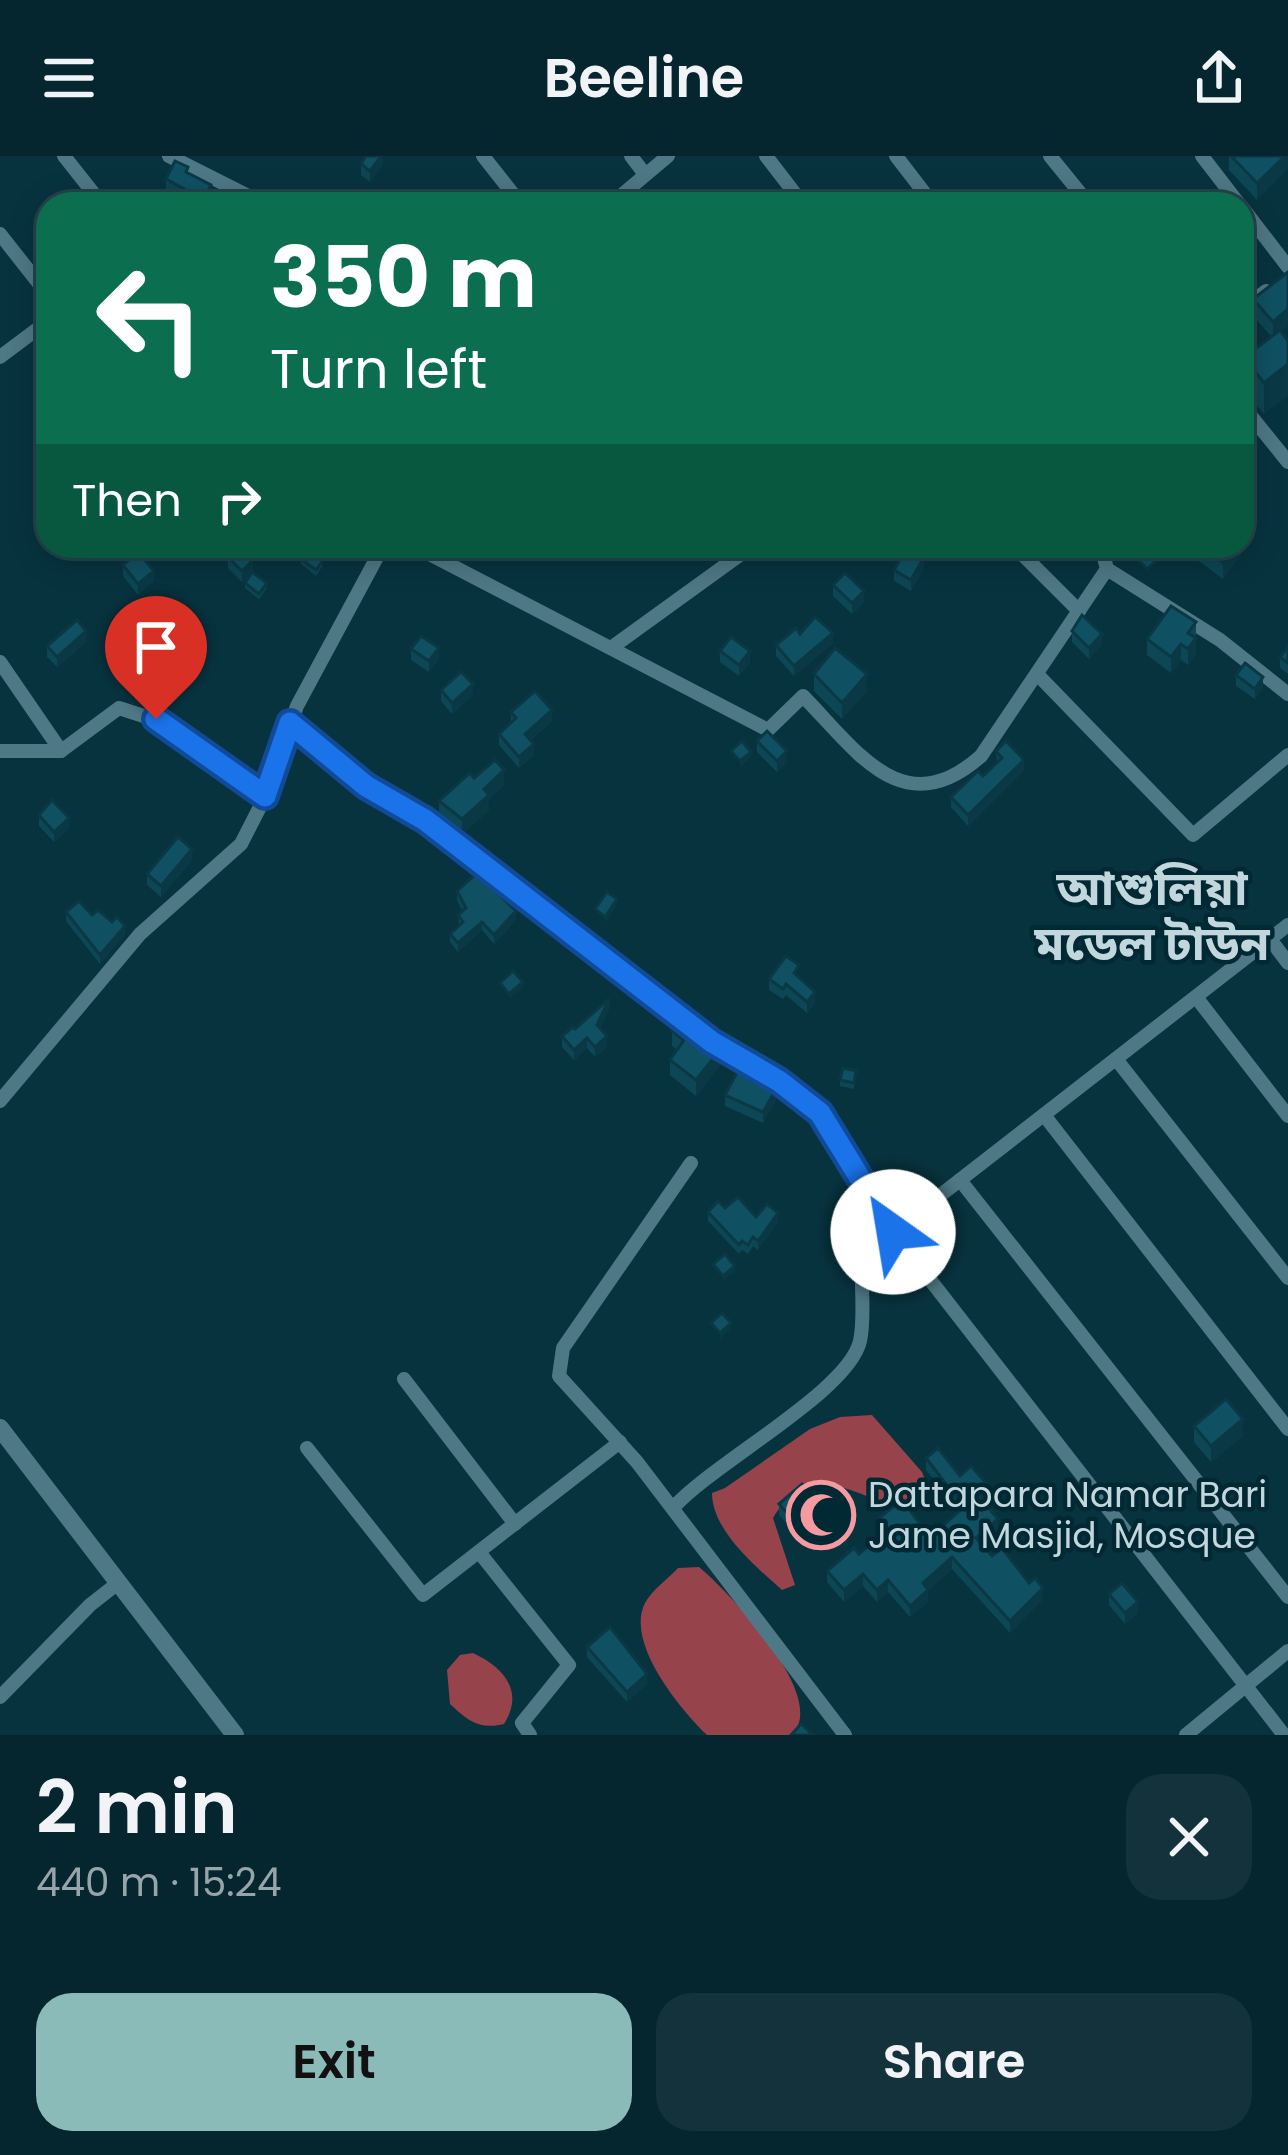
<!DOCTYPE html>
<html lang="en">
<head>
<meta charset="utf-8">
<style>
  :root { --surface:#05262f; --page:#13323b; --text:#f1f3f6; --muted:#97a5aa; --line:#26434b; --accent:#8bbbb9 }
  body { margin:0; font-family:Poppins,"Noto Sans Bengali",sans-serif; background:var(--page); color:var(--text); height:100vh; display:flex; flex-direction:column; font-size:45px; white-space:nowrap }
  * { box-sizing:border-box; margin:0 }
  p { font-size:39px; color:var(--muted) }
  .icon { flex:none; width:66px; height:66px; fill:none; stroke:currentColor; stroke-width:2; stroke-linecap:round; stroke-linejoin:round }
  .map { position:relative; height:1579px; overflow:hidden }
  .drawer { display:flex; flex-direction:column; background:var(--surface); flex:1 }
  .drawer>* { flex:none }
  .top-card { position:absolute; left:36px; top:36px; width:1218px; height:366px; border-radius:36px; box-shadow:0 6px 30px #0003,0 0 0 3px var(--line); background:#0b6e4f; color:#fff; overflow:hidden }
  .pin { position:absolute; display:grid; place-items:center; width:102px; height:102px; color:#fff; margin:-123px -51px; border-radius:50% 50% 50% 0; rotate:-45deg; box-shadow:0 0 12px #0007 }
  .pin .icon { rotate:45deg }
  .me { position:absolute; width:132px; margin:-66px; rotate:328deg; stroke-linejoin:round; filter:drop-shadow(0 0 9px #0008) }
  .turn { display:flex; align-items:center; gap:42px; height:252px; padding:0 36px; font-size:54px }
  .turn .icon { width:156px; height:156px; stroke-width:2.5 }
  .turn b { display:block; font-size:84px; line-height:102px }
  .then { display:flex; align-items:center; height:114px; padding:0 36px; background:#0003; gap:24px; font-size:45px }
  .round { display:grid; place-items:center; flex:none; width:126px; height:126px; border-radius:36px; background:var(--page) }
  .headline { display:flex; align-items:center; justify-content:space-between; height:204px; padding:0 36px }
  h1 { font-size:72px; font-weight:600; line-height:90px }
  .primary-button { display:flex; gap:24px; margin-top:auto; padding:24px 36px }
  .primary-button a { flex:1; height:138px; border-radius:36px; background:var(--accent); color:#111; font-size:48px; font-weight:600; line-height:138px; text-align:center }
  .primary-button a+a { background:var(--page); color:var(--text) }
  header { display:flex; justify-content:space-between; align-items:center; height:156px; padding:0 36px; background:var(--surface); font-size:54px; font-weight:600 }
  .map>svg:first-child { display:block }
  .water { fill:#97434c }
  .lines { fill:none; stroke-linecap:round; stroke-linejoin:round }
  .minor { stroke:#4e7885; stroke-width:14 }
  .tertiary { stroke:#4e7885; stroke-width:18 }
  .wall { fill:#0d4654 }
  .shaded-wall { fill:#0a3945 }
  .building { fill:#0f5162; stroke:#0a3945; stroke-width:3 }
  .route-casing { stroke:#114b97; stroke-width:30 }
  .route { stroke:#1a73e8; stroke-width:21 }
  .labels { text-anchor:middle; stroke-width:9; stroke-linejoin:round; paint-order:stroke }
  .poi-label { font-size:36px; fill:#c1d6dd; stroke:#002934; text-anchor:start }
  .district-label { font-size:48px; font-weight:bold; fill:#c1d6dd; stroke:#002934 }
</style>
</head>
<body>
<header><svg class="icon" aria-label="menu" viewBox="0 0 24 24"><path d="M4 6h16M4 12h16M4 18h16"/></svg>Beeline<svg class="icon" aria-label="share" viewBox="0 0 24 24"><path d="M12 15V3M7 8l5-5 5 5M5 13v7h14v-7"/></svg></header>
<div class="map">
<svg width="1288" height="1579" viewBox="0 0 1288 1579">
  <rect width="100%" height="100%" fill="#07333f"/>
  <g class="water">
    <path d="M872,1259L922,1316L928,1332L922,1345L913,1350L900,1342L887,1349C842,1329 804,1311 773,1362L795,1429L782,1434C755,1410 712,1374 712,1337L725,1332L810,1273L840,1261Z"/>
    <path d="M699,1411C730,1437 805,1518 800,1561C800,1567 796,1573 793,1579H707C679,1552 625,1486 645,1447C652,1434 668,1423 678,1412Z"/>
    <path d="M473,1497C503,1511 525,1535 504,1568C479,1574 468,1565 450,1548L447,1514L460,1499Z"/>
  </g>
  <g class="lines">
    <g class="minor">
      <polyline points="64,0 102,48"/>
      <polyline points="169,0 264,48"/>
      <polyline points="483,0 521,48"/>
      <polyline points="631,0 644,17"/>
      <polyline points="766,0 803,48"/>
      <polyline points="896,0 933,48"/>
      <polyline points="1050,0 1089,48"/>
      <polyline points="1202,0 1239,48"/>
      <polyline points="611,48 668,0"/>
      <polyline points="1242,51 1288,111"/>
      <polyline points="0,78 48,139"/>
      <polyline points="1242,154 1266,135"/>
      <polyline points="0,201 48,165"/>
      <polyline points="1242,249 1288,306"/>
      <path d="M414,390L768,574L803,540C857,595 903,669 981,600L1107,413L1101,390"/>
      <polyline points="1014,390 1079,455"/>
      <polyline points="1107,413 1220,484 1288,538"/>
      <polyline points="611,492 752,390"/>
      <polyline points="0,506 61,595 119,552 156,564 265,641"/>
      <polyline points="1037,518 1193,679 1288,599"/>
      <polyline points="290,567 366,630 425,664 712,886 780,925 820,957 893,1076 1284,1579"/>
      <polyline points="0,595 61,595"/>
      <polyline points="1270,783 1288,807"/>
      <polyline points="1196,841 1288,960"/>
      <polyline points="1116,903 1288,1122"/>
      <polyline points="0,945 140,778 241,688 265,641 297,550 383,390"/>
      <polyline points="1044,959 1288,1273"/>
      <polyline points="691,1007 563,1192 559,1220 637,1306 845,1579"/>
      <polyline points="960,1024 1288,1441"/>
      <polyline points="404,1223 515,1368"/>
      <polyline points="307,1292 423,1439 620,1286"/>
      <path d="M673,1352C713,1307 849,1235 860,1185C865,1163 861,1134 862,1110L893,1076L1288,769"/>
      <polyline points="479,1396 569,1509 522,1567 530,1579"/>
      <polyline points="0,1541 90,1449 118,1427"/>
      <polyline points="1186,1579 1288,1495"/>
    </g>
    <polyline class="tertiary" points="0,1272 235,1579"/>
  </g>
  <g class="wall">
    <polygon points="383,0 383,8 370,26 361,19 361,8"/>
    <polygon points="1229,0 1288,0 1257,44 1229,14"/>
    <polygon points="188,17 211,40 209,43 180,41 166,34 166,23"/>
    <polygon points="1253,143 1281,176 1264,258 1250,241 1242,237 1242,203 1271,180 1253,160"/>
    <polygon points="1252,383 1223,423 1199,405 1199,390 1242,390"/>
    <polygon points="228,401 253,415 252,416 267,432 259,443 245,432 245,427 252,416 242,426 228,412"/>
    <polygon points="301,403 323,409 316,420 301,408"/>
    <polygon points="123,409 154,425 138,439 123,420"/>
    <polygon points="924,412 911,435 894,425 894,414"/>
    <polygon points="833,429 864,446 852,458 833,440"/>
    <polygon points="1196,466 1196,498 1188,509 1181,504 1171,517 1147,499 1147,483"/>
    <polygon points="1072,475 1102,489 1089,503 1072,486"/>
    <polygon points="800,478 833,487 794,520 776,500 776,489"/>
    <polygon points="86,486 57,511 47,501 47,490"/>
    <polygon points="1288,491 1288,518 1280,512 1280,501"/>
    <polygon points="411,493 439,503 429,516 411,504"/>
    <polygon points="720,495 750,506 739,520 720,506"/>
    <polygon points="814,518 867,535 842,563 814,535"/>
    <polygon points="1236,519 1263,532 1255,543 1236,530"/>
    <polygon points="441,534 473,539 452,558 441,545"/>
    <polygon points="511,556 552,565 531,584 534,599 519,612 499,589 499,578 511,567"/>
    <polygon points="757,585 787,606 777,616 757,596"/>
    <polygon points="996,595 1024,614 968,670 951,651 951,641 983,620 997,607"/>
    <polygon points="474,622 504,629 489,643 489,654 462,678 439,660 439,645"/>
    <polygon points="39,659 69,673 54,686 39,670"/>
    <polygon points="192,704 161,741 147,729 147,718"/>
    <polygon points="457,735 516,764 494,788 482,774 458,796 450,786 450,778 459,770 458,759 462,755 457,744"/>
    <polygon points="66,756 92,759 125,778 100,808 66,765"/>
    <polygon points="799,820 815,847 807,857 786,839 783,843 769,834 769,823"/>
    <polygon points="609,853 600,873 607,891 595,901 587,892 574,904 562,891 562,880"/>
    <polygon points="672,875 723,905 696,940 670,919 670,904 677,894 672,890"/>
    <polygon points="856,920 854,933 840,930 840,924"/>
    <polygon points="779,938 763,967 725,950 725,939"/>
    <polygon points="725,1052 756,1061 778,1066 758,1094 753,1090 748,1098 742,1094 739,1098 708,1065 708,1056"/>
    <polygon points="1194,1270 1243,1280 1211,1306 1194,1286"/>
    <polygon points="926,1302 960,1320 986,1339 981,1343 998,1375 982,1389 992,1400 1029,1427 1043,1443 1010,1477 952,1413 928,1434 928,1446 910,1461 888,1436 877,1446 863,1430 844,1446 827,1426 827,1415 859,1398 882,1378 879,1374 879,1362 930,1381 959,1356 926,1314"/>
    <polygon points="779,1348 816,1355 793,1375 779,1359"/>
    <polygon points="1109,1438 1138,1457 1125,1468 1109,1449"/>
    <polygon points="587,1491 647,1528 627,1546 587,1501"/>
  </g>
  <g class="shaded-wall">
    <polygon points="381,0 383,0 383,8 370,26 370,15"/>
    <polygon points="1285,0 1288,0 1288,13 1257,44 1257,27"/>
    <polygon points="1288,153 1288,170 1273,183 1273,166"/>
    <polygon points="1288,208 1288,240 1264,258 1264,227"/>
    <polygon points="1252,367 1252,383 1223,423 1223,407 1235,390 1242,390 1242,381"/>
    <polygon points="924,401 924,412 911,435 911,424"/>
    <polygon points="253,404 253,415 242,426 242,415"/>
    <polygon points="154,415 154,425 138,439 138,428"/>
    <polygon points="864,435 864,446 852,458 852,447"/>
    <polygon points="86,475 86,486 57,511 57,501"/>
    <polygon points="833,477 833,487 794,520 794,510"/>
    <polygon points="1102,478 1102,489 1089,503 1089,492"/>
    <polygon points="1196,482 1196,498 1188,509 1188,493"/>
    <polygon points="1181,488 1181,504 1171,517 1171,501"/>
    <polygon points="439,492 439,503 429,516 429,505"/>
    <polygon points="750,495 750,506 739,520 739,509"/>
    <polygon points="867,518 867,535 842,563 842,547"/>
    <polygon points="1263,521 1263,532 1255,543 1255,533"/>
    <polygon points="473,528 473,539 452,558 452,547"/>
    <polygon points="552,554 552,565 525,589 525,578"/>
    <polygon points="534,588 534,599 519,612 519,601"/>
    <polygon points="787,595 787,606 777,616 777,605"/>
    <polygon points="751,596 751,601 740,611 740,605"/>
    <polygon points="1024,604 1024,614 968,670 968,659"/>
    <polygon points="504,614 504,629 489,643 489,654 462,678 462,663 484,633"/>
    <polygon points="69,662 69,673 54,686 54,676"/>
    <polygon points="192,693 192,704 161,741 161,730"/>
    <polygon points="617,743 617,749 605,767 605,761"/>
    <polygon points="516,755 516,764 494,788 494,779"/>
    <polygon points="482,766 482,774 458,796 458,787"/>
    <polygon points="125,770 125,778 100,808 100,799"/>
    <polygon points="523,826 523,831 509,843 509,838"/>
    <polygon points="815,836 815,847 807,857 807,846"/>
    <polygon points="609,843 609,853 597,879 597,869"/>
    <polygon points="607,880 607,891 595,901 595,891"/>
    <polygon points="587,882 587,892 574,904 574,894"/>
    <polygon points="723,890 723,905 696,940 696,924"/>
    <polygon points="779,928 779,938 763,967 763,956"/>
    <polygon points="778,1057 778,1066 758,1094 758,1085"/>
    <polygon points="735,1110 735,1115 723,1125 723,1120"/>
    <polygon points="731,1167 731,1172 720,1183 720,1177"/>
    <polygon points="1243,1263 1243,1280 1211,1306 1211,1290"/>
    <polygon points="986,1327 986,1339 975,1348 975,1336"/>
    <polygon points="816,1344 816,1355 793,1375 793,1364"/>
    <polygon points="998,1363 998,1375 976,1394 976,1382"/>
    <polygon points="952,1401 952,1413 923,1439 923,1427"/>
    <polygon points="863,1418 863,1430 844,1446 844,1434"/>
    <polygon points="888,1424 888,1436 877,1446 877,1434"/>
    <polygon points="1043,1432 1043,1443 1010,1477 1010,1465"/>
    <polygon points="928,1434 928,1446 910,1461 910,1450"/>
    <polygon points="1138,1446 1138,1457 1125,1468 1125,1457"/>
    <polygon points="647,1518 647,1528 627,1546 627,1536"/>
  </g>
  <g class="building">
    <polygon points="366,0 381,0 370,15 361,8"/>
    <polygon points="1231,0 1285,0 1257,27"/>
    <polygon points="175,5 188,11 186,16 211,29 205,41 215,46 214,48 177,48 184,33 166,23"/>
    <polygon points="356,38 370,47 370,48 350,48"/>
    <polygon points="1288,116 1288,153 1273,166 1253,143"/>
    <polygon points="1280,174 1288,185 1288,208 1264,227 1250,209 1242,206 1242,203"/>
    <polygon points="1242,359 1252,367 1242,381"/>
    <polygon points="238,390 253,404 242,415 228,401"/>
    <polygon points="1200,390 1235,390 1223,407"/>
    <polygon points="907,391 924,401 911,424 894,414"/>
    <polygon points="309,393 323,404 316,414 301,403"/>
    <polygon points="1145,394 1156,405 1147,413 1136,402"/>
    <polygon points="138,396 154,415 138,428 123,409"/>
    <polygon points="252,416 267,427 259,438 245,427"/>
    <polygon points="845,417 864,435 852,447 833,429"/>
    <polygon points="1171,450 1196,466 1188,477 1196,482 1188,493 1181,488 1171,501 1147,483"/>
    <polygon points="1082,459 1102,478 1089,492 1072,475"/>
    <polygon points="815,461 833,477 794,510 776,489 796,472 800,478"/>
    <polygon points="77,464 86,475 57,501 47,490"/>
    <polygon points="421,480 439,492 429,505 411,493"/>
    <polygon points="731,481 750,495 739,509 720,495"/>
    <polygon points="1288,491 1288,507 1280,501"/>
    <polygon points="835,492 867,518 842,547 814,518"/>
    <polygon points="1245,507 1263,521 1255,533 1236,519"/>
    <polygon points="461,516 473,528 452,547 441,534"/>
    <polygon points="535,535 552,554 525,578 534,588 519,601 499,578 516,562 511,556"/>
    <polygon points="767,575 787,595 777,605 757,585"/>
    <polygon points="742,585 751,596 740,605 731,595"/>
    <polygon points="1006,585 1024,604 968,659 951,641 978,615 983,620 1002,602 996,595"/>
    <polygon points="495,604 504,614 484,633 489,639 462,663 439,645 470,617 474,622"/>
    <polygon points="52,644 69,662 54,676 39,659"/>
    <polygon points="178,681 192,693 161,730 147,718"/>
    <polygon points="477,717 516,755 494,779 482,766 458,787 450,778 463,766 458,759 466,752 457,735"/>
    <polygon points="607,736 617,743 605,761 595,753"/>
    <polygon points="79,745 92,759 98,754 112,766 117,761 125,770 100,799 66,756"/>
    <polygon points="786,800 799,809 794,817 815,836 807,846 786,828 783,833 769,823"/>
    <polygon points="513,815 523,826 509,838 500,827"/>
    <polygon points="609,843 597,869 607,880 595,891 587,882 574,894 562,880 573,871 575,873"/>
    <polygon points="679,864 723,890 696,924 670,904 684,884 672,875"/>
    <polygon points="742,907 779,928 763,956 725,939"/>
    <polygon points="843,912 856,915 854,927 840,924"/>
    <polygon points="738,1041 756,1061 767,1048 778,1057 758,1085 753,1081 748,1089 742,1085 739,1089 708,1056 718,1045 725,1052"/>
    <polygon points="725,1098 735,1110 723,1120 713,1108"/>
    <polygon points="722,1157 731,1167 720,1177 711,1167"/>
    <polygon points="1226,1243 1243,1263 1211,1290 1194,1270"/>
    <polygon points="938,1292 960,1320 971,1310 986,1327 975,1336 998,1363 976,1382 992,1400 1002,1392 1029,1427 1035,1422 1043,1432 1010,1465 952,1401 923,1427 928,1434 910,1450 888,1424 877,1434 863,1418 844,1434 827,1415 854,1392 859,1398 888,1373 879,1362 902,1344 930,1381 964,1351 926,1302"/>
    <polygon points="802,1328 816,1344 793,1364 779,1348"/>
    <polygon points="1122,1427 1138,1446 1125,1457 1109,1438"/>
    <polygon points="610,1471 647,1518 627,1536 587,1491"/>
    <polygon points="801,1568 813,1579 791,1579"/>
  </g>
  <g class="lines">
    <g class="route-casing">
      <polyline id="route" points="156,563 265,640 290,567 366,630 425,664 712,886 779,925 820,957 893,1076"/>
    </g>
    <use href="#route" class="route"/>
  </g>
  <defs>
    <g id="mosque-ring" transform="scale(3.45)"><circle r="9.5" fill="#002934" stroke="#f49aa0" stroke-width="1.5"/><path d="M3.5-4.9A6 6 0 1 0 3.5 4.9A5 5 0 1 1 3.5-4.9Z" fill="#f49aa0"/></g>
  </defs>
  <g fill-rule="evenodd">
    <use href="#mosque-ring" x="821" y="1359"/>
  </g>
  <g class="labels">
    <g class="poi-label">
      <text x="868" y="1351">Dattapara Namar Bari<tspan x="868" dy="41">Jame Masjid, Mosque</tspan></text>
    </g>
    <g class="district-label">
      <text x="1152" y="749">আশুলিয়া<tspan x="1152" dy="55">মডেল টাউন</tspan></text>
    </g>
  </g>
</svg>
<div class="pin" style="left:156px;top:563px;background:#d93025"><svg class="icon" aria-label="arrive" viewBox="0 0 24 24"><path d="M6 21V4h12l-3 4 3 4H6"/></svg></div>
<svg class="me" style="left:893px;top:1076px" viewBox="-20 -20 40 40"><circle r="19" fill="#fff"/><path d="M0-13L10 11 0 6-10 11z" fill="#1a73e8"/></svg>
<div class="top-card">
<div class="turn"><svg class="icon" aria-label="left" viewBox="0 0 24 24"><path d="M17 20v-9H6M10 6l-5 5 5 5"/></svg><div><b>350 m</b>Turn left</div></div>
<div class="then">Then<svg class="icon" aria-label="right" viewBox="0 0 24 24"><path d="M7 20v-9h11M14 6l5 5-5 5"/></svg></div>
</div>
</div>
<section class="drawer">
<div class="headline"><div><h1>2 min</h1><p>440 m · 15:24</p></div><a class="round"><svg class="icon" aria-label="close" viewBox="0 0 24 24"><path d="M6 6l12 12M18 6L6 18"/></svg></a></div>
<div class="primary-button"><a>Exit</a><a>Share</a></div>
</section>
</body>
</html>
